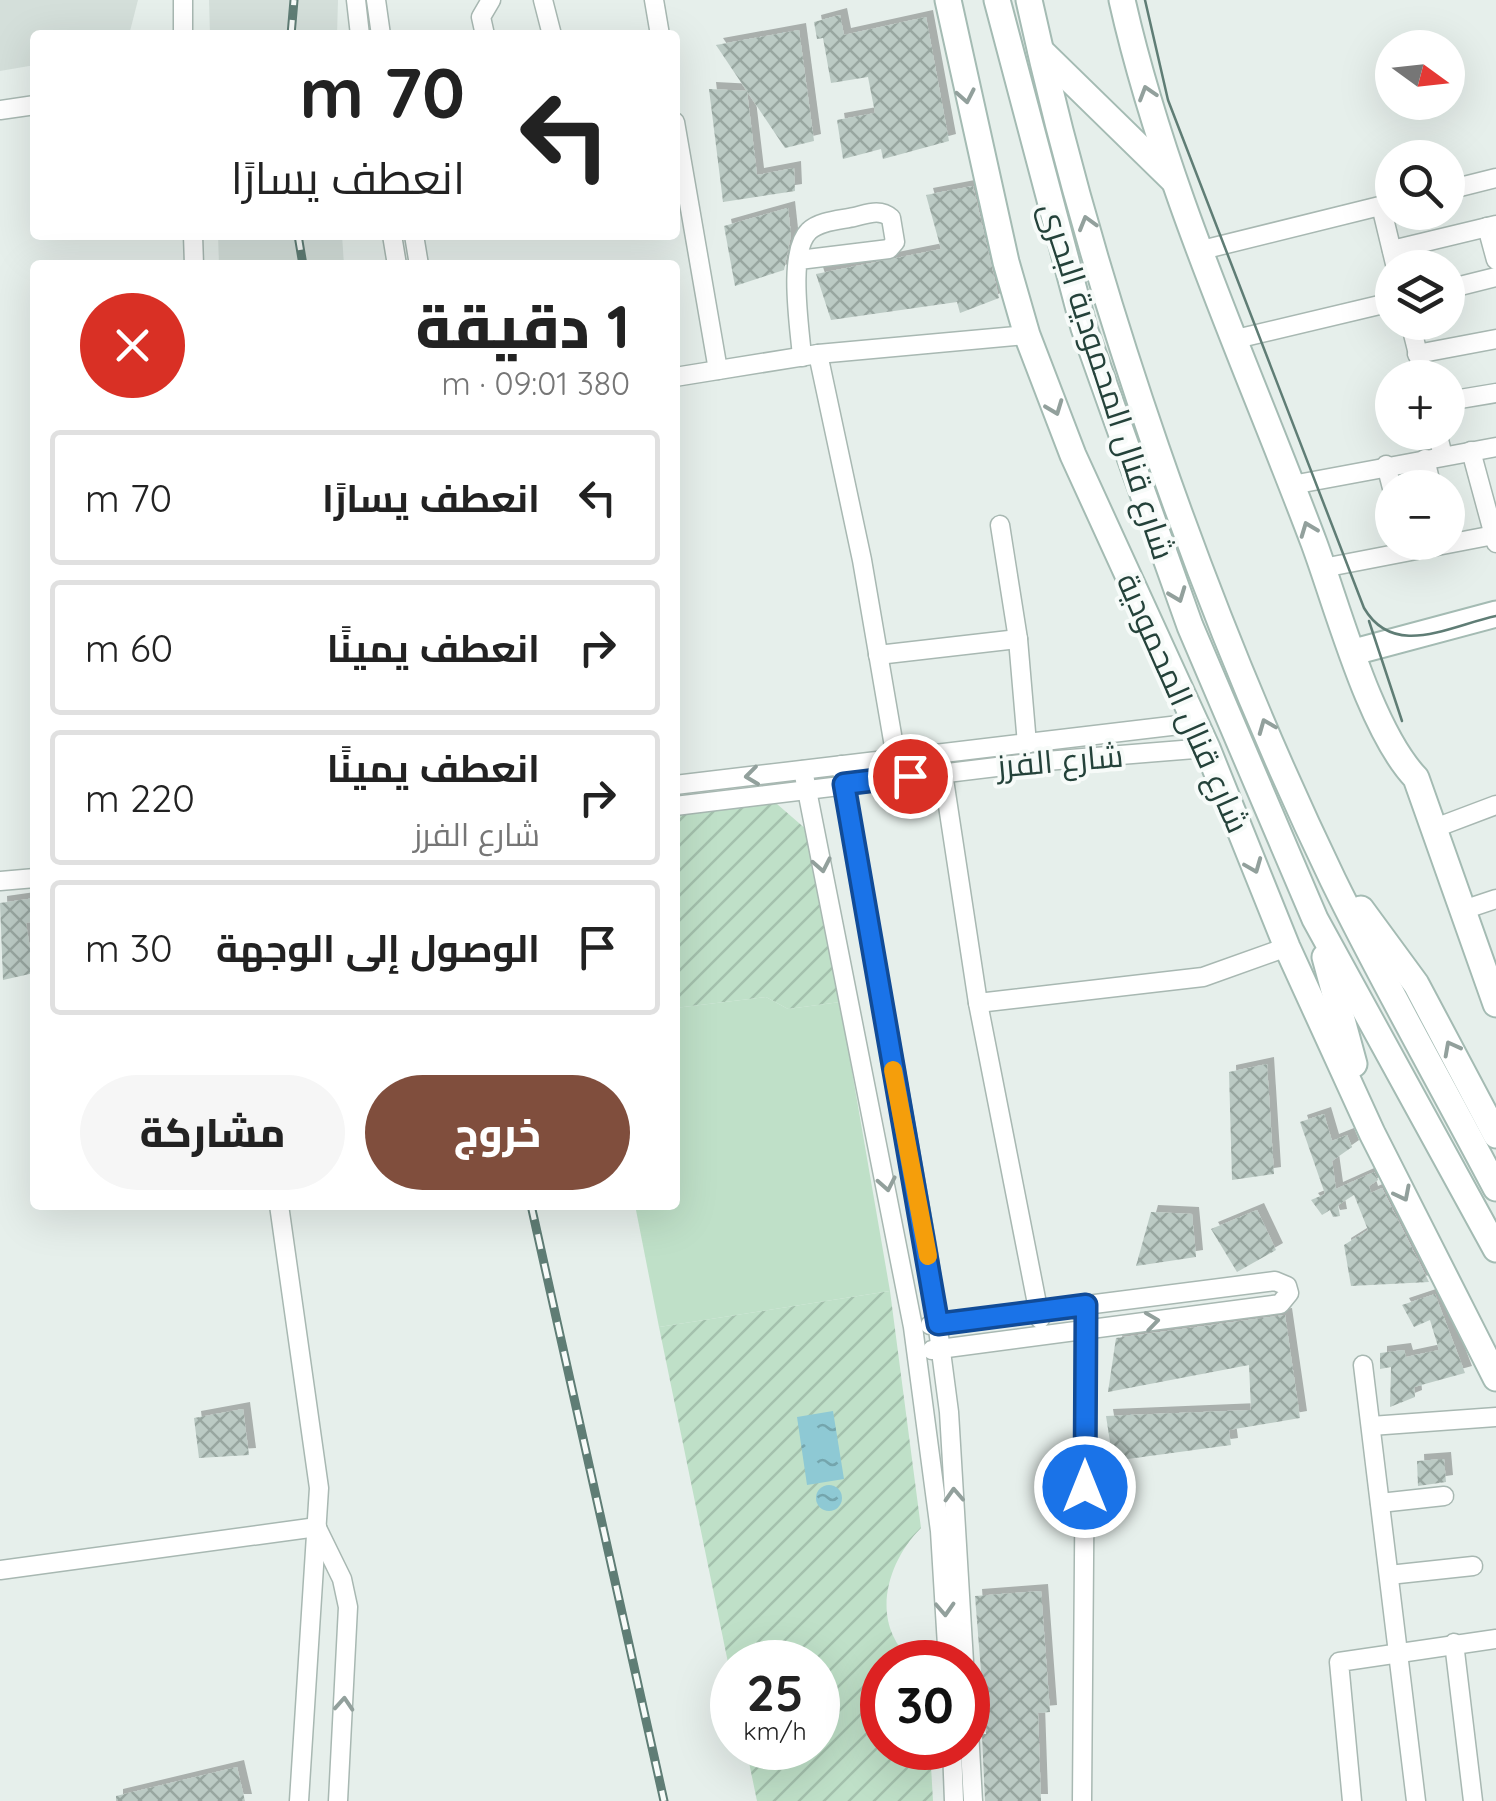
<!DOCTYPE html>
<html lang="ar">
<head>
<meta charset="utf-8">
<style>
  :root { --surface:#fff; --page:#f6f6f6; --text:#222; --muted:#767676; --line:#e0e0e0; --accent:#804e3d }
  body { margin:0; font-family:Quicksand,Cairo,sans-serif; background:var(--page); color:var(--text); direction:rtl; height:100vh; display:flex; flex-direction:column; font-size:38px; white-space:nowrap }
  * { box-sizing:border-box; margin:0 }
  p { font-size:32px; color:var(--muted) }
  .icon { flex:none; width:55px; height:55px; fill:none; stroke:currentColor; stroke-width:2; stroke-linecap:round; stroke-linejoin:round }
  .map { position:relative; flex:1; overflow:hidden; direction:ltr }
  .sheet { position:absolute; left:30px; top:260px; width:650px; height:950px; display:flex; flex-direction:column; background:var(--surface); border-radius:10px; box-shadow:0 10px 40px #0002; direction:rtl }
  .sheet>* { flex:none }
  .hud { position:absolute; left:30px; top:30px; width:650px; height:210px; border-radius:10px; box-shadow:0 10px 40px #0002; direction:rtl; background:#fff; color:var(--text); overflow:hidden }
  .needle { width:65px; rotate:105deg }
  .controls { position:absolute; left:1375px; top:30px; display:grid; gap:20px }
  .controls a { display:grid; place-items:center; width:90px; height:90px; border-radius:50%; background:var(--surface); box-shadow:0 10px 40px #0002; font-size:50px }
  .speed { position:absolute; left:710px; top:1640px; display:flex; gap:20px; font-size:50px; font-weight:700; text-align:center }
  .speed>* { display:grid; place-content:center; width:130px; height:130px; border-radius:50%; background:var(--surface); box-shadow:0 10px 40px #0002; line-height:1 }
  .speed small { font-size:25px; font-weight:400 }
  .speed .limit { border:15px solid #d22; background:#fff; color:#111 }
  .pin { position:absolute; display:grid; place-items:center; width:85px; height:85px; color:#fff; margin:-42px; border:5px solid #fff; border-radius:50%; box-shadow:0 2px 10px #0007 }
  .me { position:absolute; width:110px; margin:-55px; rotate:0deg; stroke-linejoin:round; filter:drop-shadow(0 0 8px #0008) }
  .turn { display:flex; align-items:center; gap:35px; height:210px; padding:0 50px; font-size:45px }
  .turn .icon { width:130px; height:130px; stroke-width:2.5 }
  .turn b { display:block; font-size:70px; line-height:85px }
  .round { display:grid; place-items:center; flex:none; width:105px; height:105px; border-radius:52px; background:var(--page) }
  .summary { display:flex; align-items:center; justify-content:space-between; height:170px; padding:0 50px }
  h1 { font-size:60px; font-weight:800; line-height:75px }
  .cta { display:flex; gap:20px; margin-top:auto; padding:20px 50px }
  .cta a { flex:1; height:115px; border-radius:60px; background:var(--accent); color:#fff; font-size:40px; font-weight:800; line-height:115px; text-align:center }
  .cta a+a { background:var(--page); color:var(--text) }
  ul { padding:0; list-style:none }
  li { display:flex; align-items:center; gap:30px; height:135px; margin:0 20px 15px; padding:0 30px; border:5px solid var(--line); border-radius:10px }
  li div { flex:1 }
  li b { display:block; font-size:38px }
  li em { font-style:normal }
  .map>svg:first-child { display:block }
  .built { fill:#d4dfda }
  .garden { fill:url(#garden-furrows) }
  .pitch { fill:#bfe0c8 }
  .water { fill:url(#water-ripples) }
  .building { fill:url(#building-cross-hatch); filter:url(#shadow) }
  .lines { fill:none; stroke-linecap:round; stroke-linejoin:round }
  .street-casing { stroke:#a8b8b2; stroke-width:21 }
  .secondary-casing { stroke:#a4bbb3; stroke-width:29 }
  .street { stroke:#fff; stroke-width:18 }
  .secondary { stroke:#fff; stroke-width:25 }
  .tram { stroke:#5f7d75; stroke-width:2.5 }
  .rail-casing { stroke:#5f7d75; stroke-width:9 }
  .rail { stroke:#f7fbf9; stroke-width:5; stroke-dasharray:15; stroke-linecap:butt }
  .oneway { stroke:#92a09c }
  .route-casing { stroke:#114b97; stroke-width:25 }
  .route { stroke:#1a73e8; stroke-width:18 }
  .slow { stroke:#f59e0b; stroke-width:18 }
  .labels { text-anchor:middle; stroke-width:8; stroke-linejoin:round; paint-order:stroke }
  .street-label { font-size:32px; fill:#24423a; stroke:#f7fbf9 }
</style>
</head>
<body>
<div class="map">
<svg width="1496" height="1801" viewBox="0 0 1496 1801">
  <defs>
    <pattern id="garden-furrows" width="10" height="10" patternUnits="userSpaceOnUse" patternTransform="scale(2.5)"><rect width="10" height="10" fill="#bfe0c8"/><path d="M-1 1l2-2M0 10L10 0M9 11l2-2" fill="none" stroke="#a4c1ad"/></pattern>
    <pattern id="water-ripples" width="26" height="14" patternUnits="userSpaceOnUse" patternTransform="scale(2.5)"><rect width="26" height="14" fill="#8ec9d4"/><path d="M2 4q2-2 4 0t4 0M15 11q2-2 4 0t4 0" fill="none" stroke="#74a5ad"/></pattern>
    <pattern id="building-cross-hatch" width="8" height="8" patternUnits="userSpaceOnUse" patternTransform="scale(2.5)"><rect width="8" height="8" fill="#bbcac4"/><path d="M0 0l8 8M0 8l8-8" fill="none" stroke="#98a6a0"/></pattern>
    <filter id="shadow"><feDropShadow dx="7" dy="-7" stdDeviation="0" flood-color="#0004"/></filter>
  </defs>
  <rect width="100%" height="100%" fill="#e6efeb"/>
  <g class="built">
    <polygon points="0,0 138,0 129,35 35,35 35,65 0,71"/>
    <polygon points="209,0 338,0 337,35 210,35"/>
    <polygon points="218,235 342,235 344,265 219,265"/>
  </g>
  <g class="garden">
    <polygon points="762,791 807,830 840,1002 788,1009 766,997 675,1008 675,800"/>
    <path d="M890,1291L921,1528C885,1564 869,1626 914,1662H882V1748H930L933,1801H757L746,1748H818V1662H732V1682L659,1327Z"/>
  </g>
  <polygon class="pitch" points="766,997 788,1009 840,1002 890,1291 659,1327 635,1205 675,1205 675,1008"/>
  <g class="water">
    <polygon points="833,1411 844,1479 807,1485 797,1417"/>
    <circle cx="829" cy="1498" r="13"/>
  </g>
  <g class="building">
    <polygon points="840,15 844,35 926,17 949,141 883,159 881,149 843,159 837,120 875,113 868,77 831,83 823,38 817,39 814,22"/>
    <polygon points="799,30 814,141 785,148 716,45"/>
    <polygon points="709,89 747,91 757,175 794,168 795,191 723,202"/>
    <polygon points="973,186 999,298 960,313 957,302 831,320 816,274 941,249 926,195"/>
    <polygon points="788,208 791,235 784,270 735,286 724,226"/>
    <polygon points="35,898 35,921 26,923 34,973 3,980 0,903"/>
    <polygon points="1267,1064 1274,1174 1232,1180 1229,1072"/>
    <polygon points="1324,1114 1332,1141 1347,1135 1352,1147 1332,1161 1336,1189 1374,1172 1378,1180 1369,1186 1371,1193 1382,1188 1429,1282 1351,1286 1344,1245 1368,1230 1354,1195 1338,1205 1340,1216 1333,1217 1330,1210 1322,1215 1311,1200 1325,1194 1300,1122"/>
    <polygon points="1257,1210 1276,1250 1237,1272 1211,1229"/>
    <polygon points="1151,1212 1192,1214 1196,1257 1136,1266"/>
    <polygon points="1435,1294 1465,1373 1414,1387 1415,1397 1390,1407 1391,1367 1380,1369 1380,1353 1404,1350 1406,1357 1439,1350 1430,1320 1414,1327 1402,1305"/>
    <polygon points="1285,1315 1300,1418 1229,1430 1231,1445 1113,1461 1106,1416 1251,1410 1249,1365 1108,1392 1116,1338"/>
    <polygon points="243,1409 249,1455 199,1458 194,1418"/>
    <polygon points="1444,1459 1446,1482 1418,1486 1417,1461"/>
    <polygon points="1041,1591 1050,1712 1038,1713 1041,1801 985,1801 982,1734 986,1734 975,1596"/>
    <polygon points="237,1767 245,1801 116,1801 116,1796"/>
  </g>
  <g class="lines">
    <g class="street-casing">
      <g id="street">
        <polyline points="183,0 183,35"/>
        <polyline points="356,0 360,35"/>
        <polyline points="376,0 381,35"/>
        <polyline points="543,0 552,35"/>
        <polyline points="654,0 660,35"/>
        <polyline points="485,35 481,17 491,0"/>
        <polyline points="0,110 35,105"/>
        <polyline points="675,122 718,370"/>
        <polyline points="1448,190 1496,178"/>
        <polyline points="1381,206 1396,268"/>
        <polyline points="1487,227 1496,260"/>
        <polyline points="193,235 194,265"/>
        <polyline points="392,235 397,265"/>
        <polyline points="414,235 419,265"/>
        <polyline points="1202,250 1392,203"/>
        <polyline points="1392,250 1496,225"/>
        <path d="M799,260L889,249L895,242L891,218C880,208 867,214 854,217C840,220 819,221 809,231C787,252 800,329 802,357"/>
        <polyline points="1448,289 1496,277"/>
        <polyline points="1410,322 1424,378"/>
        <polyline points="1236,339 1392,302"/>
        <polyline points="818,354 862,560 896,758"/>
        <polyline points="1417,354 1496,339"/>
        <polyline points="675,377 818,354 1027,335"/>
        <polyline points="1448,401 1496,393"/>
        <polyline points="1437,432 1443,456"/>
        <polyline points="1471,451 1496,543"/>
        <polyline points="1425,459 1432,488"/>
        <polyline points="1386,465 1392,488"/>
        <polyline points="1292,485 1496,447"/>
        <polyline points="1000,525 1018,639 1027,744"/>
        <polyline points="1323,568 1494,535"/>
        <polyline points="878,655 1018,639"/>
        <polyline points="841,765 928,1253 949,1412 964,1662"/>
        <polyline points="803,770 913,1327 940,1531 948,1662"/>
        <polyline points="943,773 978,1003 1040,1319"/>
        <polyline points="675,785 1196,723"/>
        <polyline points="675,806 1046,761 1207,748"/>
        <polyline points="1435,828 1496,805"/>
        <polyline points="0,881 35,878"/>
        <polyline points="1463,910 1496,899"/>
        <polyline points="978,1003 1203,977 1287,947"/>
        <polyline points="279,1205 319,1488 299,1801"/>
        <polyline points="930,1325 1275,1281 1287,1286 1289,1293 1280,1304 932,1350"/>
        <polyline points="1363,1365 1416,1801"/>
        <polyline points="1371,1426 1496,1417"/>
        <polyline points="1380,1503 1444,1496"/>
        <polyline points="317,1528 342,1579 348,1607 338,1801"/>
        <polyline points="0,1570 317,1527"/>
        <polyline points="1389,1575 1473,1566"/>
        <polyline points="1454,1643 1473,1801"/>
        <polyline points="968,1713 973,1801"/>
        <polyline points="952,1748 954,1801"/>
        <polyline points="1082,1801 1086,1320"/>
        <polyline points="1352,1801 1339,1662 1496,1639"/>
      </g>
    </g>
    <g class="secondary-casing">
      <g id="secondary">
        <polyline points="948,0 1006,262 1027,335 1073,455 1207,748 1287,947 1372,1133 1496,1378"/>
        <polyline points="997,0 1084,328 1190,626 1315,919 1496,1249"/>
        <path d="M1029,0C1092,290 1204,612 1333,880C1384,984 1442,1085 1496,1188"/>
        <path d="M1122,0C1164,186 1247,365 1314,543C1338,608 1370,730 1416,778L1496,1004"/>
        <polyline points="1041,51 1173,180"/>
        <polyline points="1354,652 1496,614"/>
        <polyline points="1361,909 1416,984 1496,1135"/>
        <polyline points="1325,957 1354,1064"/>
      </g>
    </g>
    <use href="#street" class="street"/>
    <use href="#secondary" class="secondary"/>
    <g class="tram">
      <path d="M1145,0L1168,100L1364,608C1394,659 1449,626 1496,616"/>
      <polyline points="1369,621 1402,721"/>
    </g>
    <g class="rail-casing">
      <g id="rail">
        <polyline points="291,35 294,0"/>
        <polyline points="298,235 303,265"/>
        <polyline points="531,1205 664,1801"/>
      </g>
    </g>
    <use href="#rail" class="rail"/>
  </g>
  <defs><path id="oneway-chevron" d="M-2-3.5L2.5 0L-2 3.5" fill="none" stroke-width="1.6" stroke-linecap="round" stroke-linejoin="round" transform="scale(2.5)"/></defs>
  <g class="oneway">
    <use href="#oneway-chevron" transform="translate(1147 93) rotate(-107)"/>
    <use href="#oneway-chevron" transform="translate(966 96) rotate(79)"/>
    <use href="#oneway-chevron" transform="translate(1087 223) rotate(-106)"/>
    <use href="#oneway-chevron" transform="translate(1055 408) rotate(69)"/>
    <use href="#oneway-chevron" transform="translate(1308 529) rotate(-111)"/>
    <use href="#oneway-chevron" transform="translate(1178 595) rotate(69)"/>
    <use href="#oneway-chevron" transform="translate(1266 726) rotate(-112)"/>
    <use href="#oneway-chevron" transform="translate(752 776) rotate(173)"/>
    <use href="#oneway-chevron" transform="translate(822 865) rotate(79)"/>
    <use href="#oneway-chevron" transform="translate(1254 866) rotate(68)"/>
    <use href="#oneway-chevron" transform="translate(1451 1048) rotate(-118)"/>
    <use href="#oneway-chevron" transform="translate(887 1184) rotate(79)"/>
    <use href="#oneway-chevron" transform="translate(1403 1194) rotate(63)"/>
    <use href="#oneway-chevron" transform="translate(1152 1321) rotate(-8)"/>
    <use href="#oneway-chevron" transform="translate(954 1495) rotate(-93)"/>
    <use href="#oneway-chevron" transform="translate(945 1609) rotate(87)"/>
    <use href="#oneway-chevron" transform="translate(344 1704) rotate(-86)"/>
  </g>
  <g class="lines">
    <g class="route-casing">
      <polyline id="route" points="910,776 844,784 938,1324 1086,1305 1085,1487"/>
    </g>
    <use href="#route" class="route"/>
    <polyline class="slow" points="893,1070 928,1256"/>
  </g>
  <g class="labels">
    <g class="street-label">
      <text transform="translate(1107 381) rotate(72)" y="11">شارع قنال المحمودية البحرى</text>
      <text transform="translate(1183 703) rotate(66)" y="11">شارع قنال المحمودية</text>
      <text transform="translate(1060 761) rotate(-5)" y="11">شارع الفرز</text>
    </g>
  </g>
</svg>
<div class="controls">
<a><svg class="needle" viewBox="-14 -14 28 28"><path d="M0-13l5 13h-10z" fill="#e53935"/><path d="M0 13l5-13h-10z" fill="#767676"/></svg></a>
<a><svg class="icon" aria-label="search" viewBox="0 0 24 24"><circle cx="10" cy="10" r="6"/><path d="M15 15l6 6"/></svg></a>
<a><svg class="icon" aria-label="layers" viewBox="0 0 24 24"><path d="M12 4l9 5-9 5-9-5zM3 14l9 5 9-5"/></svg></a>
<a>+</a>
<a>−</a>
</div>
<div class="speed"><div>25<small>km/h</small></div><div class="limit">30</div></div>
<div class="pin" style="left:910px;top:776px;background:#d93025"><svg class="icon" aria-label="arrive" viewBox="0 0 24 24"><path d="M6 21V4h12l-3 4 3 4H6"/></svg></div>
<svg class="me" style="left:1085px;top:1487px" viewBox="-20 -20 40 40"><circle r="17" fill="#1a73e8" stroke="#fff" stroke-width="3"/><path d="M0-11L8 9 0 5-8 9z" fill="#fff"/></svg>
<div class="hud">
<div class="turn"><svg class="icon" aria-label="left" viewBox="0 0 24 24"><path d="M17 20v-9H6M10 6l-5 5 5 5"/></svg><div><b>70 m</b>انعطف يسارًا</div></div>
</div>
<section class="sheet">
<div class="summary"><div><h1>1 دقيقة</h1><p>380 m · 09:01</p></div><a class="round" style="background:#d93025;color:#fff"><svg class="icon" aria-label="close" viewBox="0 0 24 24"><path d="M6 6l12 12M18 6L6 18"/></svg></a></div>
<ul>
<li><svg class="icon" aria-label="left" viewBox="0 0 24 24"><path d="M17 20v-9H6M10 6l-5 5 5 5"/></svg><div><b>انعطف يسارًا</b></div><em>70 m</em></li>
<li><svg class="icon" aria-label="right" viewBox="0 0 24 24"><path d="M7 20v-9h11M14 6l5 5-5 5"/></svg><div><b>انعطف يمينًا</b></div><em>60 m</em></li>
<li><svg class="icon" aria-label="right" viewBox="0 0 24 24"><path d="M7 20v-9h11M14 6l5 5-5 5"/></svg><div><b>انعطف يمينًا</b><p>شارع الفرز</p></div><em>220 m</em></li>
<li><svg class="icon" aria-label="arrive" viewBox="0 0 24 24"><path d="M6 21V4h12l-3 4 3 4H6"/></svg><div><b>الوصول إلى الوجهة</b></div><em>30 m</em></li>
</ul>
<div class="cta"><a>خروج</a><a>مشاركة</a></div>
</section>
</div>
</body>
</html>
